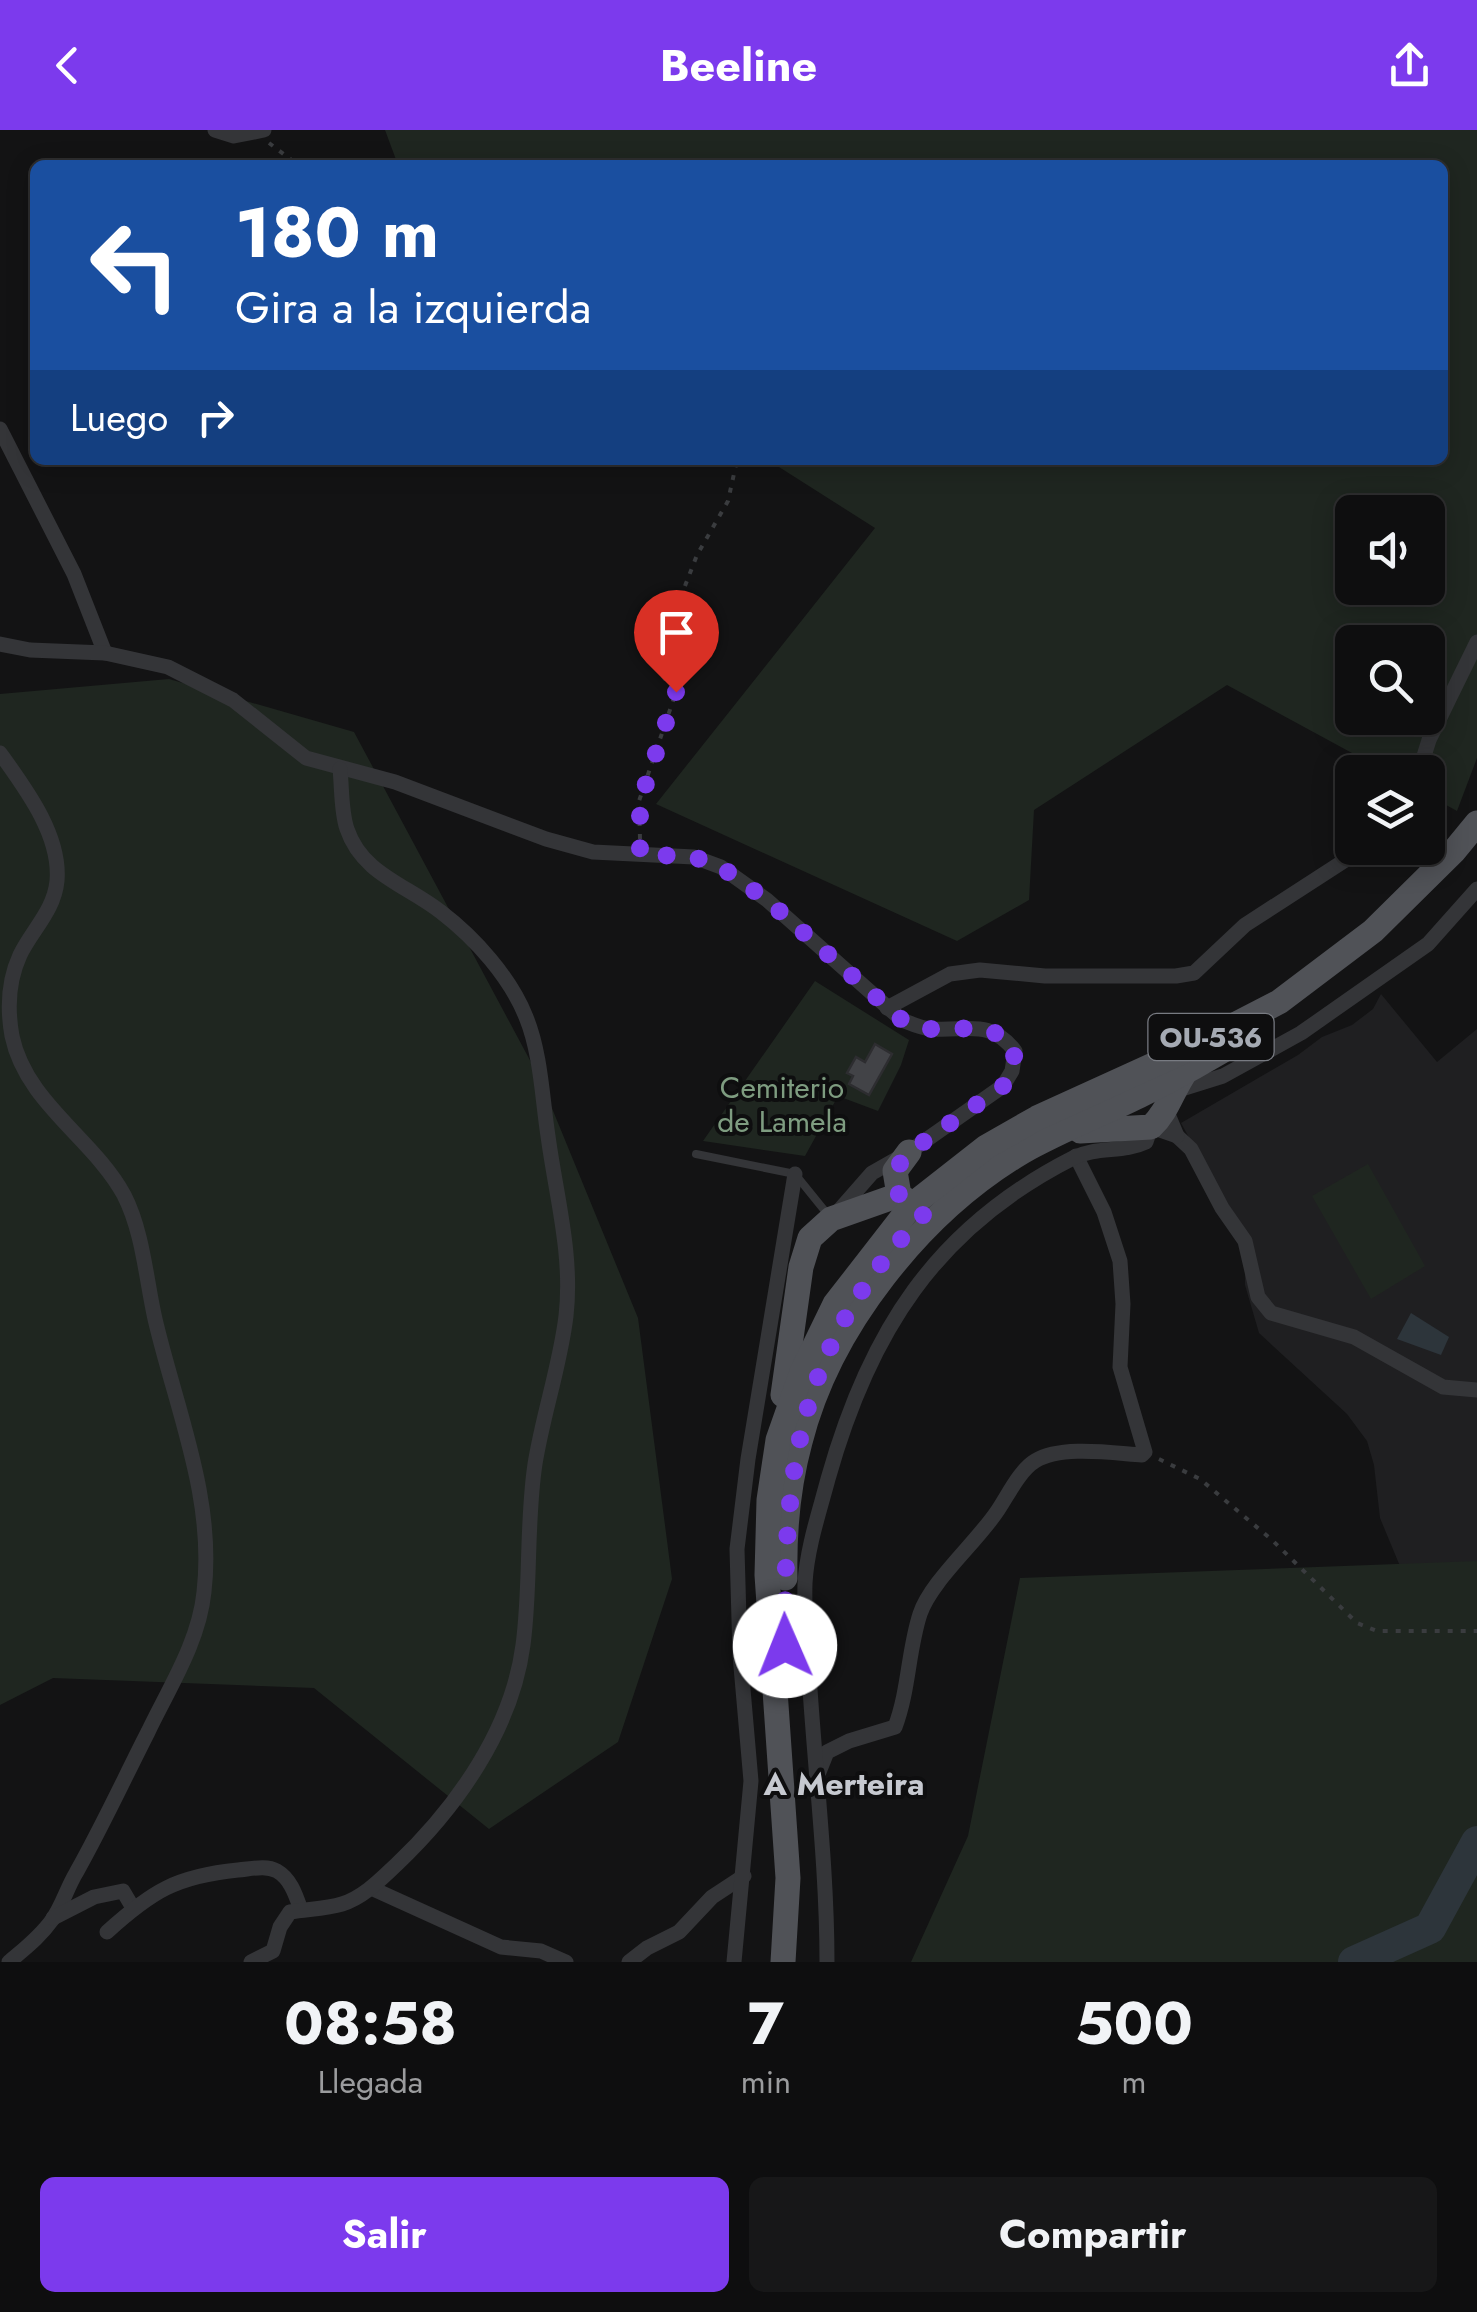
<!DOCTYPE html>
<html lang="es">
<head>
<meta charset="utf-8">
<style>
  :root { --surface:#0e0e0f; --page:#171718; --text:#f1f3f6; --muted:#9b9c9e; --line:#2e2e2f; --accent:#7c3aed }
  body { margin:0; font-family:Jost,sans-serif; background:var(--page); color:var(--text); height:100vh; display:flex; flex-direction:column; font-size:38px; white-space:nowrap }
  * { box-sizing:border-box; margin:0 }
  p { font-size:32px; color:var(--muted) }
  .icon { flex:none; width:55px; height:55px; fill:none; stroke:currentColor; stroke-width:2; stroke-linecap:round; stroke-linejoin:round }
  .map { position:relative; height:1832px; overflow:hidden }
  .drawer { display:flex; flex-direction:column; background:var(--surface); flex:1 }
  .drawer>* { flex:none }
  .banner { position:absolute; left:30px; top:30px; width:1418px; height:305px; border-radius:15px; box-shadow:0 5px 25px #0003,0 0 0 2px var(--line); background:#1a4fa0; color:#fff; overflow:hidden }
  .buttons { position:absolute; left:1335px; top:365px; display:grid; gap:20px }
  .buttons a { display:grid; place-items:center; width:110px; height:110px; border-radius:15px; background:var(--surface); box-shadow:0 5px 25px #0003,0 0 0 2px var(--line); font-size:50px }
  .pin { position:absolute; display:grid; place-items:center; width:85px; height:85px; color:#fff; margin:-102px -42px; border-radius:50% 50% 50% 0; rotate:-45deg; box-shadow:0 0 10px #0007 }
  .pin .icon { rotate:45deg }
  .me { position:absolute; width:110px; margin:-55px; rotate:359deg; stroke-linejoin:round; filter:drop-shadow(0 0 8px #0008) }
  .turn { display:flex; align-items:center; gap:35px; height:210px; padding:0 40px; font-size:45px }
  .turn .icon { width:130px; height:130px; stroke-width:2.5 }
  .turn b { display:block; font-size:70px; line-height:85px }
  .then { display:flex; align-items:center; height:95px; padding:0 40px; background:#0003; gap:20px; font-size:38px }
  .eta { display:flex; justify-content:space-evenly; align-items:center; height:170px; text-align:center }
  .eta b { font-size:60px; font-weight:700; line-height:70px }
  .action { display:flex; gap:20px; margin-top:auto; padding:20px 40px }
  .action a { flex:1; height:115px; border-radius:15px; background:var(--accent); color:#fff; font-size:40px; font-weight:700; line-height:115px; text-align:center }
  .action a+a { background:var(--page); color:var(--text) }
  header { display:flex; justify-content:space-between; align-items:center; height:130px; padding:0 40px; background:var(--accent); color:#fff; font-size:45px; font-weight:700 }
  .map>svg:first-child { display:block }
  .built { fill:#1f1f21 }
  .green { fill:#1f2620; fill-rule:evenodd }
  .water { fill:#2d353b }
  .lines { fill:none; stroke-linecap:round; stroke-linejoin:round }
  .river { stroke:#2d353b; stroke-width:32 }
  .building { fill:#424347; stroke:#2d2d30; stroke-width:2.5 }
  .path { stroke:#3a3c3f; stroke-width:4; stroke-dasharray:5 8; stroke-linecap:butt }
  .lane { stroke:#343538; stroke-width:8 }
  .street { stroke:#343538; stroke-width:15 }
  .primary { stroke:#505257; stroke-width:25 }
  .route { stroke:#7c3aed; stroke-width:18; stroke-dasharray:0 32.4 }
  .labels { text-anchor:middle; stroke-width:8; stroke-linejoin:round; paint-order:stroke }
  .shield { fill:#0e0e0f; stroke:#787b82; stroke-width:2.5 }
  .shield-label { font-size:28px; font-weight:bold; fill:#a5aab3 }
  .park-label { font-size:30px; fill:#7e9c80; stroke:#0e0e0f }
  .neighbourhood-label { font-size:32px; font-weight:bold; fill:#c6c9d0; stroke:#0e0e0f }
</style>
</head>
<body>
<header><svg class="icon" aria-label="back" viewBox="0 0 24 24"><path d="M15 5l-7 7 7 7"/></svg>Beeline<svg class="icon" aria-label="share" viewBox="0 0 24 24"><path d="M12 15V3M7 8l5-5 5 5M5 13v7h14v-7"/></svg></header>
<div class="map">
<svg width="1477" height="1832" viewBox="0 0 1477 1832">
  <rect width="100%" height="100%" fill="#131314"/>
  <polygon class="built" points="1381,864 1437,932 1477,899 1477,1495 1424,1494 1380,1388 1374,1335 1367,1311 1347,1284 1259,1203 1245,1155 1245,1109 1181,993 1298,925 1322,907 1352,895 1373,879"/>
  <g class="green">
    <path d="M385,0H1477V628L1457,681L1428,665V642H1387L1227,555L1034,680L1029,770L957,811L656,674L875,398L768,330H1442V35H398ZM1352,382H1428V458H1352ZM1352,512H1428V588H1352Z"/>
    <polygon points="169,549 354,602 540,949 638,1188 672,1449 618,1612 489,1699 314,1558 53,1548 0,1575 0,564"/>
    <path d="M815,851L909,910L901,935L878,981L838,966L805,1026L703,1011ZM874,915L892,924L869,965L849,954L853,946L847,942L856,928L865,932Z"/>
    <polygon points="1368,1034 1425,1136 1371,1169 1312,1066"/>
    <polygon points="1477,1431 1477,1832 911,1832 968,1706 1020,1448"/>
  </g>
  <polygon class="water" points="1411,1183 1449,1207 1441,1225 1397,1209"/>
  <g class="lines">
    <polyline class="river" points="1354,1832 1430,1798 1477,1712"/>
  </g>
  <polygon class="building" points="875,914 892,924 869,965 849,954 853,946 847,943 856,927 865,932"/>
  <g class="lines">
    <g class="path">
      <polyline points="269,13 298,35"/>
      <polyline points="640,709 639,671 676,562 654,536 697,425 728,371 737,330"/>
      <polyline points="1159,1329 1200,1349 1272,1410 1357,1493 1377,1501 1477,1501"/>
    </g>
    <polyline class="lane" points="696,1024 795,1044 829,1086"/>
    <g class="street">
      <polyline points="215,0 234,6 264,0"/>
      <polyline points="0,299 74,444 105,523"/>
      <path d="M0,514L30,520L105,523L168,537L233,570L306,628L395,652L546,709L593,722L694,727L721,737L767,770L902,890C912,894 922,899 933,899C969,901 990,889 1015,921L1012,941L1003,956L909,1022L872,1043L836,1084"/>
      <path d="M0,623C25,658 61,705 57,751C54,781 32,800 20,825C8,851 7,878 12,906C26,973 93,1008 124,1065C143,1102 146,1149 155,1189C176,1279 215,1368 204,1462C199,1512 169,1558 148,1602C124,1649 102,1697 76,1743C67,1758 62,1776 52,1790C40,1807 24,1819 9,1832"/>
      <polyline points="1419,642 1429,610 1477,512"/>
      <polyline points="887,878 950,844 980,840 1045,846 1176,846 1194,843 1245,795 1364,718"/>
      <polyline points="1175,961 1223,946 1301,903 1428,814 1477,759"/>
      <polyline points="1177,1006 1191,1019 1222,1078 1245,1111 1258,1167 1271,1183 1354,1207 1443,1257 1477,1260"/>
      <path d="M819,1642L827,1622L849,1611L895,1597C909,1560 908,1521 920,1484C931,1451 977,1412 998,1380C1008,1365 1020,1340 1035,1331C1061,1315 1112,1323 1142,1325L1145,1322L1120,1237L1123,1174L1120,1131L1104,1082L1076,1026"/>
      <polyline points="371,1758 501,1817 541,1821 566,1832"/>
      <polyline points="53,1788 94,1767 123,1761 133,1778"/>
      <path d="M107,1802C152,1761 177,1746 238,1740C251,1739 266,1735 277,1741C291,1749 296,1766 301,1780"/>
      <path d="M251,1832L273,1821L280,1797L290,1782C307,1779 326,1779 342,1774C364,1767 381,1749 397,1734C457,1677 512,1599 523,1515C531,1455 526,1394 535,1334C543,1284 560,1236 566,1186C573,1125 556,1066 548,1006C542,967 541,924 526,887C510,847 475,808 441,782C407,755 362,744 347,699C341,682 342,658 340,639"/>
      <polyline points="629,1832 647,1818 679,1802 712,1767 744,1746"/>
      <polyline points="734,1832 751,1651 740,1525 737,1419 748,1329 795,1044"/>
      <path d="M827,1832C827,1741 816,1650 810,1559C807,1524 804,1488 805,1453C807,1418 819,1383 828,1349C869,1203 935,1098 1073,1028C1097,1016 1123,1023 1146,1012L1151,997L1177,1006L1167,982"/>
    </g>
    <g class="primary">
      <path d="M1080,1001L1151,997C1168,981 1172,961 1186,941"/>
      <polyline points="909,1022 895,1041 899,1065 913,1075"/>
      <polyline points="783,1265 801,1137 810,1108 831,1089 899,1065"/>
      <path d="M785,1448C784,1403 788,1356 800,1312C829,1197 921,1082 1022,1022C1059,1001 1100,985 1139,966C1178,947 1215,926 1252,903"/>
      <polyline points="783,1832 788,1748 767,1445 769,1370 778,1310 802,1242 835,1174 912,1075 986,1017 1037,988 1182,922 1279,872 1373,801 1454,721 1477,693"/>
    </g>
  </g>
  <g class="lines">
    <path class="route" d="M676,562L640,672V724L694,727L721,737L767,770L902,890C912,894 922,899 933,899C969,901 990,889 1015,920L1012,941L1003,956L909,1022L895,1040L899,1065L923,1085C796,1218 784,1340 785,1516"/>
  </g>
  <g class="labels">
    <rect class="shield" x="1148.5" y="884" width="125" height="46" rx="8"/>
    <g class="shield-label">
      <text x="1211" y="917">OU-536</text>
    </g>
    <g class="park-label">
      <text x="782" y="968">Cemiterio<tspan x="782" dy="34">de Lamela</tspan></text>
    </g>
    <g class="neighbourhood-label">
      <text x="844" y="1665">A Merteira</text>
    </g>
  </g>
</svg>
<div class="buttons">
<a><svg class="icon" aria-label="sound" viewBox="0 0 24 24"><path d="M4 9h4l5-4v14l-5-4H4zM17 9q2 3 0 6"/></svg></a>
<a><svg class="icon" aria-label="search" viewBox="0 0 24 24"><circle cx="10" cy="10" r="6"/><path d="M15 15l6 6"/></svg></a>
<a><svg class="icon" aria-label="layers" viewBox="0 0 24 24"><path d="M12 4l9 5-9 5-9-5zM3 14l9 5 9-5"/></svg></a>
</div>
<div class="pin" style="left:676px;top:562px;background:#d93025"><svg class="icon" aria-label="arrive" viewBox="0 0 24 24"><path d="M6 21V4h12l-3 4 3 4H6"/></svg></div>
<svg class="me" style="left:785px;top:1516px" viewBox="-20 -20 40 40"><circle r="19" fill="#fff"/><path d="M0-13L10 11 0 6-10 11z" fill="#7c3aed"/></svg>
<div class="banner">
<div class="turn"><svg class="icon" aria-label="left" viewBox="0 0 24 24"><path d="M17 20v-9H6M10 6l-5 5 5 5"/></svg><div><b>180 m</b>Gira a la izquierda</div></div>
<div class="then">Luego<svg class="icon" aria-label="right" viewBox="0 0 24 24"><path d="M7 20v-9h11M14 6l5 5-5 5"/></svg></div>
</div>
</div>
<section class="drawer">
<div class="eta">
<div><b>08:58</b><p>Llegada</p></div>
<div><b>7</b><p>min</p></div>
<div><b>500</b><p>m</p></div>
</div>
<div class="action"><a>Salir</a><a>Compartir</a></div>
</section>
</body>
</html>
